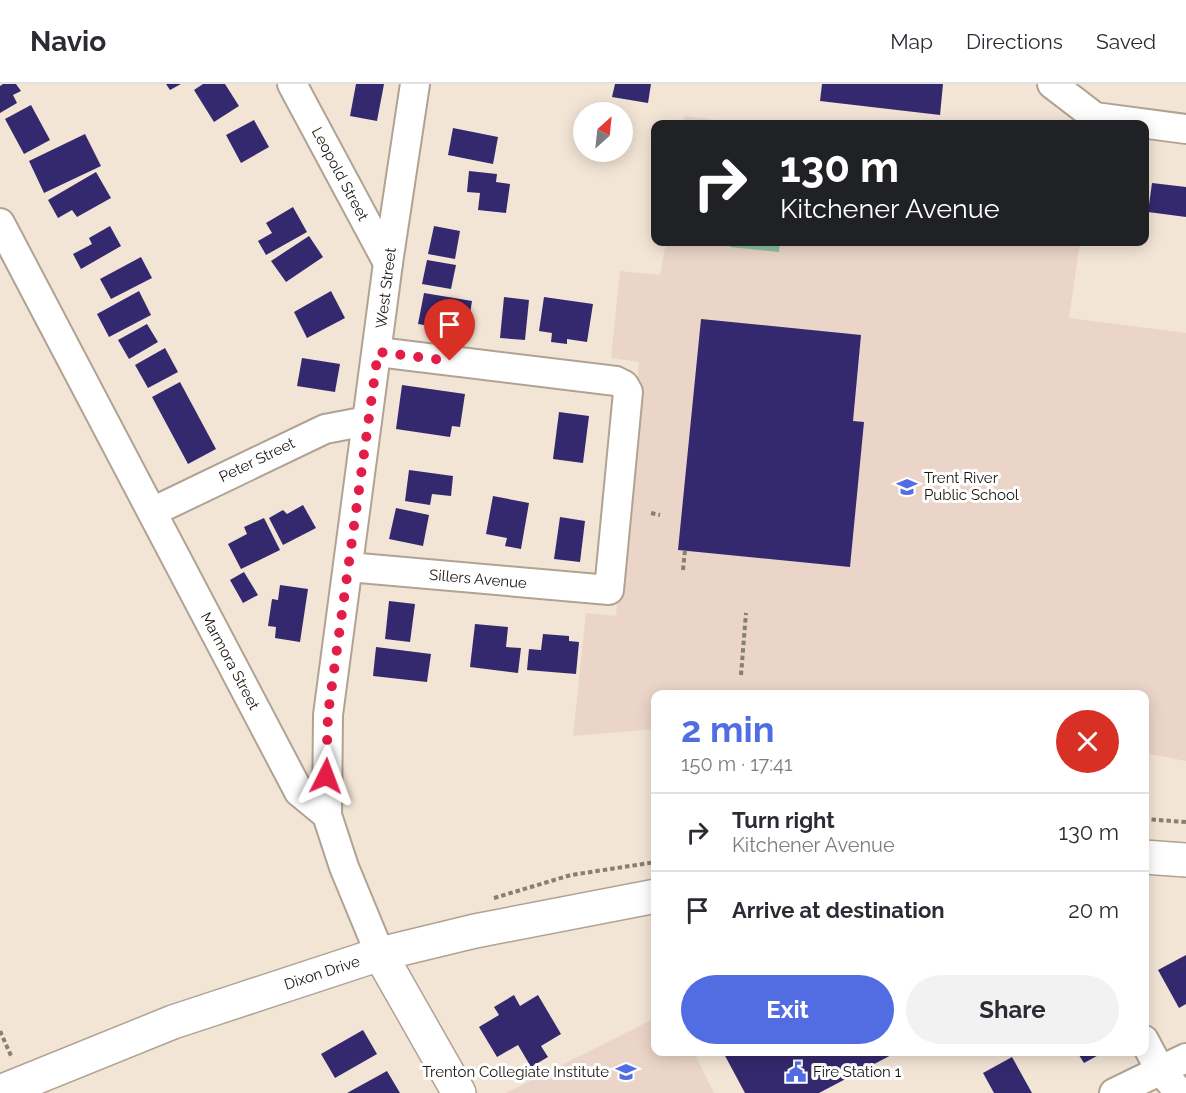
<!DOCTYPE html>
<html lang="en">
<head>
<meta charset="utf-8">
<style>
  :root { --surface:#fff; --page:#f2f2f3; --text:#2b2b33; --muted:#7c7c81; --line:#e1e1e2; --accent:#526de2 }
  body { margin:0; font-family:Raleway,sans-serif; background:var(--page); color:var(--text); height:100vh; display:flex; flex-direction:column; font-size:22px; white-space:nowrap }
  * { box-sizing:border-box; margin:0 }
  p { font-size:20px; color:var(--muted) }
  .icon { flex:none; width:33px; height:33px; fill:none; stroke:currentColor; stroke-width:2; stroke-linecap:round; stroke-linejoin:round }
  .map { position:relative; flex:1; overflow:hidden }
  .details { position:absolute; left:651px; top:606px; width:498px; height:366px; display:flex; flex-direction:column; background:var(--surface); border-radius:12px; box-shadow:0 3px 15px #0003 }
  .details>* { flex:none }
  .banner { position:absolute; left:651px; top:36px; width:498px; height:126px; border-radius:12px; box-shadow:0 3px 15px #0003; background:#202124; color:#fff; overflow:hidden }
  .needle { width:39px; rotate:27deg }
  .buttons { position:absolute; left:573px; top:18px; display:grid; gap:12px }
  .buttons a { display:grid; place-items:center; width:60px; height:60px; border-radius:50%; background:var(--surface); box-shadow:0 3px 15px #0003; font-size:30px }
  .pin { position:absolute; display:grid; place-items:center; width:51px; height:51px; color:#fff; margin:-62px -26px; border-radius:50% 50% 50% 0; rotate:-45deg; box-shadow:0 0 6px #0007 }
  .pin .icon { rotate:45deg }
  .me { position:absolute; width:66px; margin:-33px; rotate:3deg; stroke-linejoin:round; filter:drop-shadow(0 0 4px #0008) }
  .turn { display:flex; align-items:center; gap:21px; height:126px; padding:0 30px; font-size:27px }
  .turn .icon { width:78px; height:78px; stroke-width:2.5 }
  .turn b { display:block; font-size:42px; line-height:51px }
  .round { display:grid; place-items:center; flex:none; width:63px; height:63px; border-radius:32px; background:var(--page) }
  .overview { display:flex; align-items:center; justify-content:space-between; height:102px; padding:0 30px }
  h1 { font-size:36px; font-weight:700; line-height:45px; color:var(--accent) }
  .action { display:flex; gap:12px; margin-top:auto; padding:12px 30px }
  .action a { flex:1; height:69px; border-radius:36px; background:var(--accent); color:#fff; font-size:24px; font-weight:700; line-height:69px; text-align:center }
  .action a+a { background:var(--page); color:var(--text) }
  ul { padding:0; list-style:none }
  li { display:flex; align-items:center; gap:18px; height:78px; padding:0 30px; border-top:2px solid var(--line) }
  li div { flex:1 }
  li b { display:block; font-size:22px }
  li em { font-style:normal }
  header { display:flex; align-items:center; gap:36px; box-sizing:border-box; height:84px; padding:0 30px; background:var(--surface); border-bottom:2px solid var(--line) }
  header strong { font-size:28px }
  nav { display:flex; gap:33px; margin-inline-start:auto; font-size:21px }
  .map>svg:first-child { display:block }
  .education { fill:#ebd5c9 }
  .green { fill:#8ec2a3 }
  .building { fill:#34296e }
  .lines { fill:none; stroke-linecap:round; stroke-linejoin:round }
  .minor-casing { stroke:#b0a394; stroke-width:32 }
  .major-casing { stroke:#b0a394; stroke-width:36 }
  .path { stroke:#877e74; stroke-width:4; stroke-dasharray:4.5 3; stroke-linecap:butt }
  .minor { stroke:#fff; stroke-width:28 }
  .major { stroke:#fff; stroke-width:33 }
  .route { stroke:#e11d48; stroke-width:10; stroke-dasharray:0 18 }
  .labels { text-anchor:middle; stroke-width:6; stroke-linejoin:round; paint-order:stroke }
  .street-label { font-size:15px; fill:#1b1611; stroke:#fff }
  .poi-label { font-size:15px; fill:#1b1611; stroke:#fff; text-anchor:start }
</style>
</head>
<body>
<header>
<strong>Navio</strong>
<nav><a>Map</a><a>Directions</a><a>Saved</a></nav>
</header>
<div class="map">
<svg width="1186" height="1009" viewBox="0 0 1186 1009">
  <rect width="100%" height="100%" fill="#f3e5d6"/>
  <g class="education">
    <polygon points="685,32 744,40 683,40"/>
    <polygon points="666,158 1080,158 1069,234 1186,249 1186,677 1145,669 1144,610 656,610 655,645 573,652 586,529 616,532 639,278 611,274 620,187 660,191"/>
    <polygon points="655,934 656,968 694,968 714,1009 506,1009"/>
  </g>
  <polygon class="green" points="730,158 780,158 779,168 730,163"/>
  <g class="building">
    <polygon points="3,0 16,0 21,7 13,11 17,19 0,29 0,2"/>
    <polygon points="166,0 181,0 170,6"/>
    <polygon points="203,0 225,0 239,22 214,38 194,6"/>
    <polygon points="356,0 384,0 377,37 350,32"/>
    <polygon points="615,0 651,0 648,19 612,13"/>
    <polygon points="822,0 943,0 940,31 820,17"/>
    <polygon points="31,21 50,56 24,70 5,35"/>
    <polygon points="254,36 269,63 241,79 226,51"/>
    <polygon points="453,44 498,53 493,80 448,71"/>
    <polygon points="85,50 101,82 44,109 29,77"/>
    <polygon points="469,87 497,90 496,98 510,100 506,129 478,126 480,109 467,108"/>
    <polygon points="96,88 111,114 77,133 72,126 58,134 48,116"/>
    <polygon points="1152,99 1186,103 1186,133 1148,128"/>
    <polygon points="293,123 307,148 266,171 258,157 272,149 266,139"/>
    <polygon points="110,142 121,162 81,185 73,170 92,160 89,154"/>
    <polygon points="434,142 460,147 455,175 428,170"/>
    <polygon points="309,152 323,173 286,198 271,177"/>
    <polygon points="141,173 152,194 111,215 100,195"/>
    <polygon points="427,176 456,181 451,205 422,200"/>
    <polygon points="139,207 151,231 109,253 97,230"/>
    <polygon points="331,207 345,234 307,254 294,228"/>
    <polygon points="424,209 472,217 467,248 418,240"/>
    <polygon points="504,213 529,216 525,256 500,254"/>
    <polygon points="544,213 593,220 587,258 567,255 567,260 551,258 552,249 539,247"/>
    <polygon points="701,235 861,251 853,337 864,338 850,483 678,466"/>
    <polygon points="147,240 158,258 129,275 118,256"/>
    <polygon points="165,264 178,288 148,304 135,281"/>
    <polygon points="302,274 340,280 335,308 297,302"/>
    <polygon points="180,298 216,365 188,380 152,313"/>
    <polygon points="402,301 465,310 460,343 452,342 450,353 396,345"/>
    <polygon points="559,328 589,332 583,379 553,375"/>
    <polygon points="409,386 453,392 451,412 432,410 430,421 405,417"/>
    <polygon points="493,412 529,419 521,465 505,462 507,454 486,450"/>
    <polygon points="303,421 316,444 283,461 269,434 283,426 287,430"/>
    <polygon points="396,424 429,431 423,462 389,455"/>
    <polygon points="560,433 585,437 580,478 554,475"/>
    <polygon points="264,434 280,466 241,485 228,460 247,450 244,443"/>
    <polygon points="244,488 258,511 243,519 230,496"/>
    <polygon points="280,501 308,505 300,558 275,554 276,543 268,542 272,515 278,516"/>
    <polygon points="389,517 415,520 410,558 385,555"/>
    <polygon points="475,540 508,543 506,563 521,564 518,589 470,583"/>
    <polygon points="543,550 569,552 569,557 579,558 576,590 527,586 529,565 541,566"/>
    <polygon points="376,563 431,570 427,598 373,592"/>
    <polygon points="1186,871 1186,920 1179,924 1158,886"/>
    <polygon points="514,911 520,922 538,911 561,950 541,962 548,973 531,983 518,961 497,973 479,943 499,931 494,923"/>
    <polygon points="363,946 377,970 335,994 321,970"/>
    <polygon points="723,968 897,968 819,1009 745,1009"/>
    <polygon points="1077,968 1104,968 1084,979"/>
    <polygon points="1012,973 1032,1009 994,1009 983,989"/>
    <polygon points="387,987 400,1009 347,1009"/>
  </g>
  <g class="lines">
    <g class="minor-casing">
      <g id="minor">
        <polyline points="292,0 388,179"/>
        <polyline points="1052,0 1095,33 1186,45"/>
        <polyline points="0,139 299,708 327,731 344,783 380,870"/>
        <polyline points="152,428 325,345 367,337"/>
        <polyline points="348,483 609,506 628,308 624,301 616,297 378,268"/>
        <polyline points="327,731 328,631 388,179 415,0"/>
        <polyline points="1144,956 1160,986 1180,1009"/>
        <polyline points="1114,1009 1186,974"/>
      </g>
    </g>
    <g class="major-casing">
      <g id="major">
        <polyline points="1144,773 1186,776"/>
        <polyline points="380,870 459,1009"/>
        <polyline points="0,1008 173,938 380,870 475,847 656,812"/>
      </g>
    </g>
    <g class="path">
      <polyline points="651,429 660,431"/>
      <polyline points="683,486 685,466"/>
      <polyline points="741,591 746,529"/>
      <polyline points="1144,735 1186,738"/>
      <polyline points="494,814 571,791 656,778"/>
      <polyline points="0,947 12,974"/>
    </g>
    <use href="#minor" class="minor"/>
    <use href="#major" class="major"/>
  </g>
  <g class="lines">
    <polyline class="route" points="326,692 328,630 378,268 450,277"/>
  </g>
  <defs>
    <g id="school-bare" transform="scale(1.62)"><path d="M0-5L7-2L0 1L-7-2ZM-4 1L0 2.5L4 1V4Q0 6-4 4Z" fill="#526de2" stroke="#fff" stroke-width="2.5" paint-order="stroke"/></g>
    <g id="civic-bare" transform="scale(1.62)"><path d="M-.6-6.5H3V-4.5H.6V-3L4-1V1h2V6H-6V1h2V-1L-.6-3ZM-1.2 2.5V6h2.4V2.5Z" fill="#526de2" stroke="#fff" stroke-width="2.5" paint-order="stroke"/></g>
  </defs>
  <g fill-rule="evenodd">
    <use href="#school-bare" x="907" y="403"/>
    <use href="#school-bare" x="626" y="988"/>
    <use href="#civic-bare" x="796" y="988"/>
  </g>
  <g class="labels">
    <g class="street-label">
      <text transform="translate(340 90) rotate(62)" y="5">Leopold Street</text>
      <text transform="translate(386 204) rotate(-83)" y="5">West Street</text>
      <text transform="translate(257 376) rotate(-26)" y="5">Peter Street</text>
      <text transform="translate(478 495) rotate(5)" y="5">Sillers Avenue</text>
      <text transform="translate(230 577) rotate(62)" y="5">Marmora Street</text>
      <text transform="translate(322 889) rotate(-18)" y="5">Dixon Drive</text>
    </g>
    <g class="poi-label">
      <text x="924" y="399">Trent River<tspan x="924" dy="17">Public School</tspan></text>
      <text x="609" y="993" text-anchor="end">Trenton Collegiate Institute</text>
      <text x="813" y="993">Fire Station 1</text>
    </g>
  </g>
</svg>
<div class="buttons">
<a><svg class="needle" viewBox="-14 -14 28 28"><path d="M0-13l5 13h-10z" fill="#e53935"/><path d="M0 13l5-13h-10z" fill="#7c7c81"/></svg></a>
</div>
<div class="pin" style="left:450px;top:277px;background:#d93025"><svg class="icon" aria-label="arrive" viewBox="0 0 24 24"><path d="M6 21V4h12l-3 4 3 4H6"/></svg></div>
<svg class="me" style="left:326px;top:692px" viewBox="-20 -20 40 40"><path d="M0-17L14 15 0 8-14 15z" fill="#e11d48" stroke="#fff" stroke-width="4"/></svg>
<div class="banner">
<div class="turn"><svg class="icon" aria-label="right" viewBox="0 0 24 24"><path d="M7 20v-9h11M14 6l5 5-5 5"/></svg><div><b>130 m</b>Kitchener Avenue</div></div>
</div>
<section class="details">
<div class="overview"><div><h1>2 min</h1><p>150 m · 17:41</p></div><a class="round" style="background:#d93025;color:#fff"><svg class="icon" aria-label="close" viewBox="0 0 24 24"><path d="M6 6l12 12M18 6L6 18"/></svg></a></div>
<ul>
<li><svg class="icon" aria-label="right" viewBox="0 0 24 24"><path d="M7 20v-9h11M14 6l5 5-5 5"/></svg><div><b>Turn right</b><p>Kitchener Avenue</p></div><em>130 m</em></li>
<li><svg class="icon" aria-label="arrive" viewBox="0 0 24 24"><path d="M6 21V4h12l-3 4 3 4H6"/></svg><div><b>Arrive at destination</b></div><em>20 m</em></li>
</ul>
<div class="action"><a>Exit</a><a>Share</a></div>
</section>
</div>
</body>
</html>
